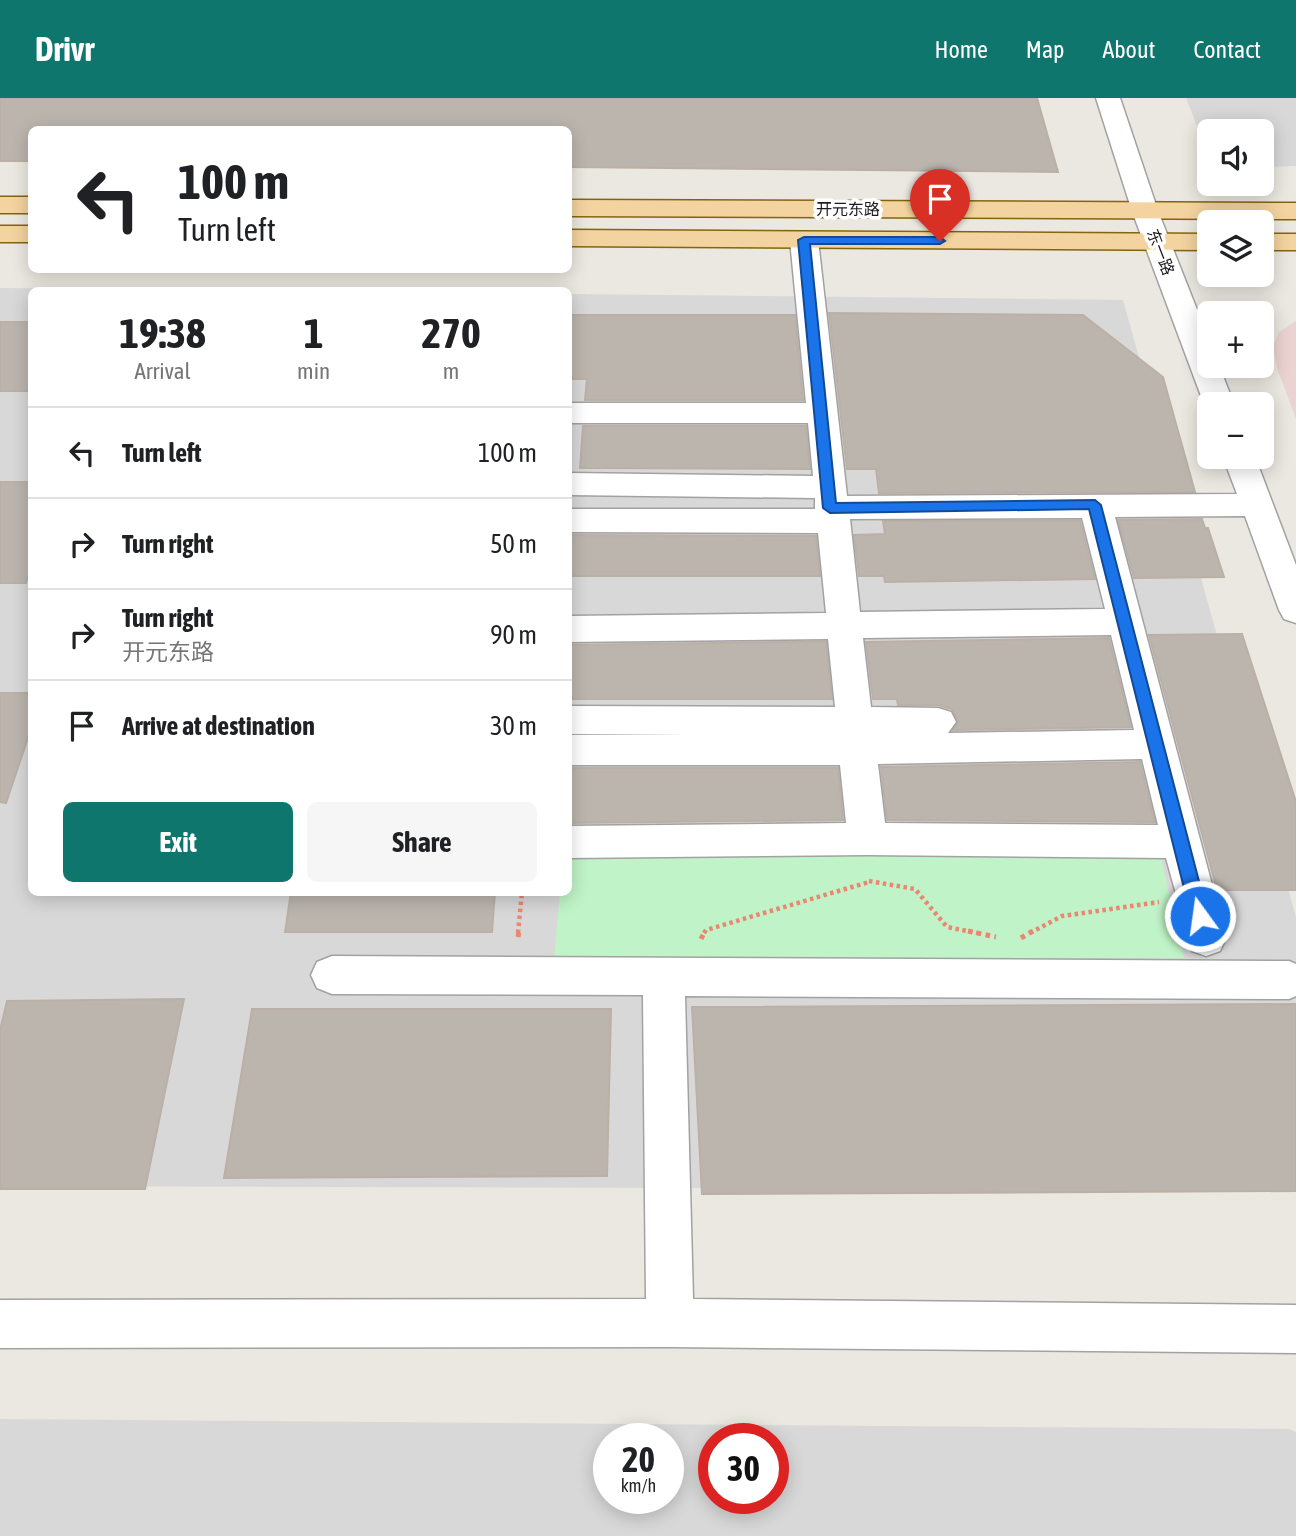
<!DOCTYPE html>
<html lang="en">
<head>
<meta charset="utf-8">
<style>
  :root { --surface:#fff; --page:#f6f6f6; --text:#202124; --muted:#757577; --line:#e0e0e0; --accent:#0f766e }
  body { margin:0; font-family:"Asap Condensed","Noto Sans SC",sans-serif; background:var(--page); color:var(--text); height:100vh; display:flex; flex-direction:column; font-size:26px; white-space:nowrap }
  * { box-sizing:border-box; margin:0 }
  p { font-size:23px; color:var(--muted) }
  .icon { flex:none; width:38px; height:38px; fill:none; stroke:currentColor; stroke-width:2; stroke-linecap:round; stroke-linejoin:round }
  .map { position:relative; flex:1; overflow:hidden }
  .sheet { position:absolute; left:28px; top:189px; width:544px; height:609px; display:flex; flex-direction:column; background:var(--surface); border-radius:10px; box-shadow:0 4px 18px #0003 }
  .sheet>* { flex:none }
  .hud { position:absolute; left:28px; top:28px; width:544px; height:147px; border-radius:10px; box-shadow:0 4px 18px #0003; background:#fff; color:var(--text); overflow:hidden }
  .controls { position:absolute; left:1197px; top:21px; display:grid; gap:14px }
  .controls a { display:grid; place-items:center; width:77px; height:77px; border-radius:10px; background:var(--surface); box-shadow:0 4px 18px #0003; font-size:35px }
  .speed { position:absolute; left:593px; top:1325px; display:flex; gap:14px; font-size:35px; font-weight:700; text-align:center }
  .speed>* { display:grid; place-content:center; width:91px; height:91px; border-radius:50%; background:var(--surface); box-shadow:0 4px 18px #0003; line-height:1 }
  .speed small { font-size:18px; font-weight:400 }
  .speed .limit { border:10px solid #d22; background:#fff; color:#111 }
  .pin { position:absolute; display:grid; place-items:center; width:60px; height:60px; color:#fff; margin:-72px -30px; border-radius:50% 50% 50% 0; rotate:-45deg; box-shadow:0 0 7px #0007 }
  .pin .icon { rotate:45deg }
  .me { position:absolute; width:77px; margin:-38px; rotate:346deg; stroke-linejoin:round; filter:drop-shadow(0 0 5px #0008) }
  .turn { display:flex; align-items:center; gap:24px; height:147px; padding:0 35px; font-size:32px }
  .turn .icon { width:91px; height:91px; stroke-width:2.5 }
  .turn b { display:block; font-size:49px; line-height:60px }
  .eta { display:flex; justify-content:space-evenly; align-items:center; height:119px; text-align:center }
  .eta b { font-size:42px; font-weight:700; line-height:49px }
  .primary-button { display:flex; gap:14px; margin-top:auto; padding:14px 35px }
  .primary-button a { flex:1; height:80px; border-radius:10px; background:var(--accent); color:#fff; font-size:28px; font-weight:700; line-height:80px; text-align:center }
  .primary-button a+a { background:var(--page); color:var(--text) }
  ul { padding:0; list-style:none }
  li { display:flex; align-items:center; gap:21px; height:91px; padding:0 35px; border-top:2px solid var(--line) }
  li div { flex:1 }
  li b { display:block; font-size:26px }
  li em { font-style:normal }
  header { display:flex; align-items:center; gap:42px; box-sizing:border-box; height:98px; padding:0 35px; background:var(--accent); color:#fff }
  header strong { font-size:33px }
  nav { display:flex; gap:38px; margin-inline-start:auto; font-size:24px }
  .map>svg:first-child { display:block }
  .residential { fill:#d9d8d8; fill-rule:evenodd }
  .commercial { fill:#ebd3d1 }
  .park { fill:#c0f3c7 }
  .building { fill:#bbb5ae; stroke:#bbb0a5; stroke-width:2 }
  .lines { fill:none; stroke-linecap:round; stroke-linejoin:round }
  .minor-casing { stroke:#a2a2a2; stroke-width:3 }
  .major-casing { stroke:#84640d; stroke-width:3 }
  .path-far1 { stroke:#ec8571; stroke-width:4.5; stroke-dasharray:3.5 3.5; stroke-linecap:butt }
  .path { stroke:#ec8571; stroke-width:5; stroke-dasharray:4.5 4.5; stroke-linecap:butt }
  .minor { fill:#fff; fill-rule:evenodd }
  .major { fill:#f3d39f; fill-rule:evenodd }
  .route { fill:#1a73e8; stroke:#114b97; stroke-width:2 }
  .labels { text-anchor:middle; stroke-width:7; stroke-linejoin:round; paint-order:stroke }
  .far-street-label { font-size:16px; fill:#1b1b1b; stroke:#fff }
</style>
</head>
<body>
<header>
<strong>Drivr</strong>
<nav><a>Home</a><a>Map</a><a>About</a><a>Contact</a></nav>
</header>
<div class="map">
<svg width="1296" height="1438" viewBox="0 0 1296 1438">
  <rect width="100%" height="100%" fill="#ebe8e1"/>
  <g class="residential">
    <polygon points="1186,0 1296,0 1296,68 1262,69 1262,33 1209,33 1209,59"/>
    <polygon points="0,190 238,192 32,192 32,794 569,794 569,196 1123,202 1296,819 1296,1092 0,1088"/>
    <path d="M0,1321L1289,1331L1296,1334V1438H0ZM609,1340H668V1400H609ZM714,1340H774V1400H714Z"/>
  </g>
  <polygon class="commercial" points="1296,223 1296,321 1277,270 1273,248 1279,234"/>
  <polygon class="park" points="1159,752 1184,860 554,860 560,795 569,794 569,754"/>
  <g class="building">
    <polygon points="0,0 1037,0 1058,74 569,69 569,32 32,32 32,63 0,63"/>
    <polygon points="829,215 1083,217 1163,279 1195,394 879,395 876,371 847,371"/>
    <polygon points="569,217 795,217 803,302 585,302 587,281 569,281"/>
    <rect x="0" y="224" width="32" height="69"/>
    <polygon points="583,328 806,328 810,371 580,370"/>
    <polygon points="0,384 32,384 32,469 26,485 0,485"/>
    <polygon points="1202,421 1205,430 1208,430 1224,479 1134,480 1118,422"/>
    <polygon points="883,423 1080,423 1095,481 885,484 884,478 859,478 854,437 885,436"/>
    <polygon points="569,437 816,438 820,478 569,478"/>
    <polygon points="1242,536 1296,704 1296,792 1217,792 1149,537"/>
    <polygon points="1109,540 1131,629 953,632 958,623 952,611 938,607 898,607 897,601 873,601 866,544"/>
    <polygon points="775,544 826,544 832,601 569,601 569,547"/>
    <polygon points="0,595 32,595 32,628 6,705 0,704"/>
    <polygon points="1140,664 1155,724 887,722 881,669"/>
    <polygon points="569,670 838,670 843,722 569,725"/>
    <polygon points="291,794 495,794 492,834 285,834"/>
    <polygon points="184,901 145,1091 0,1091 0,932 7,903"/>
    <polygon points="1296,906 1296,1093 702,1096 692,909"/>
    <polygon points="252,911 611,911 607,1078 224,1080"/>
  </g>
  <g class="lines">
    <g class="minor-casing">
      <g id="minor">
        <polygon points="1096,0 1120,0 1158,113 1209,242 1209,268 1219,268 1234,306 1209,306 1209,313 1204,306 1132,113"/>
        <path d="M804,134L814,136L818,142L847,398L1237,396L1223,359H1255L1296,467V525L1284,521L1279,512L1245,418L1115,419L1226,840L1220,853L1206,858L1192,853L1166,760L867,757L569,760V728L846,725L840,667H569V637H688L569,636V608L835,609L828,541L569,544V518L826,515L818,435L569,434V411H815V400L569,397V375L813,378L808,325H569V305H806L790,142L794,136ZM1082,420L1105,511L860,514L850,421ZM1111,537L1134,632L948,635L956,624L951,614L938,610L871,609L863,540ZM1142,661L1158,727L885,725L878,666Z"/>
        <polygon points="332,858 1289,863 1296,866 1296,898 1289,901 685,898 693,1201 1296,1207 1296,1255 670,1249 0,1250 0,1202 646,1201 643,897 332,896 317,890 311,877 317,864"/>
      </g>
    </g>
    <g class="major-casing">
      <g id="major">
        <rect x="0" y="99" width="32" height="16"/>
        <polygon points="569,102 1296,105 1296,121 569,118"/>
        <rect x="0" y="128" width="32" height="16"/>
        <polygon points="569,132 1209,136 1209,152 569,148"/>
        <rect x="1262" y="136" width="34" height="16"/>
      </g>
    </g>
    <g class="path-far1">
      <polyline points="869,783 915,791 947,829 977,835"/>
      <polyline points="518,835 522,794"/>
      <polyline points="704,835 706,832 869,784"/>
      <polyline points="1030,835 1062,818 1159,804"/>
    </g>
    <g class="path">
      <polyline points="968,833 996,839"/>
      <polyline points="518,839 519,833"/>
      <polyline points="1021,840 1033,833"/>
      <polyline points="701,841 705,833"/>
    </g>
    <use href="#minor" class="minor"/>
    <use href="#major" class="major"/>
  </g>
  <polygon class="route" points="804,139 940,139 945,143 940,146 810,146 836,405 1095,402 1101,407 1208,818 1206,823 1200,825 1191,818 1089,411 830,415 823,410 798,142"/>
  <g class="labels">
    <g class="far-street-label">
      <text x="848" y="117">开元东路</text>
      <text transform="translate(1161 154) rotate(69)" y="6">东一路</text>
    </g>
  </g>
</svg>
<div class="controls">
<a><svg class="icon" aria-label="sound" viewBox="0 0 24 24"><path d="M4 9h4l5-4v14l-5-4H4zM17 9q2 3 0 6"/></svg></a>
<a><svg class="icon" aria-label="layers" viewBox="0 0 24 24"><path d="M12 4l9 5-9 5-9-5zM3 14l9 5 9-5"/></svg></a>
<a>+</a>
<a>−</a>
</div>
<div class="speed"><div>20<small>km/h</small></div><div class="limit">30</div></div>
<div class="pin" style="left:940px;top:143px;background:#d93025"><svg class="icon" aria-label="arrive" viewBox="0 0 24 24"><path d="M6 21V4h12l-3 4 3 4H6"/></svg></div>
<svg class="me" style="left:1200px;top:818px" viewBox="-20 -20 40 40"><circle r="17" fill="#1a73e8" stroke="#fff" stroke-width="3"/><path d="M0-11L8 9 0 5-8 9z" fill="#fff"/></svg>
<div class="hud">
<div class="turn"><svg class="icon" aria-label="left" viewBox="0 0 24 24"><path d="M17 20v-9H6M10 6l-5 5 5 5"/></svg><div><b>100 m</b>Turn left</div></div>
</div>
<section class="sheet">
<div class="eta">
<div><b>19:38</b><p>Arrival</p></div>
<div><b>1</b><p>min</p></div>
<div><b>270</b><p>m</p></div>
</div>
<ul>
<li><svg class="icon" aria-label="left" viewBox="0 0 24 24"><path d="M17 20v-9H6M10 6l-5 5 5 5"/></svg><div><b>Turn left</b></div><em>100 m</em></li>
<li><svg class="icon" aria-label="right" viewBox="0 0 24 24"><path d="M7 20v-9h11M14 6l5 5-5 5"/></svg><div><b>Turn right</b></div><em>50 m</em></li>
<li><svg class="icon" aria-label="right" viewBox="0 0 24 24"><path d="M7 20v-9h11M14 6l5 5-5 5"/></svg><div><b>Turn right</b><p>开元东路</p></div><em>90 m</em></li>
<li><svg class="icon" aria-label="arrive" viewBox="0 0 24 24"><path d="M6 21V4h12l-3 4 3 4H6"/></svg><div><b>Arrive at destination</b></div><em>30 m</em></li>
</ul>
<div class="primary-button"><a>Exit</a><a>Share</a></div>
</section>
</div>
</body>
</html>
